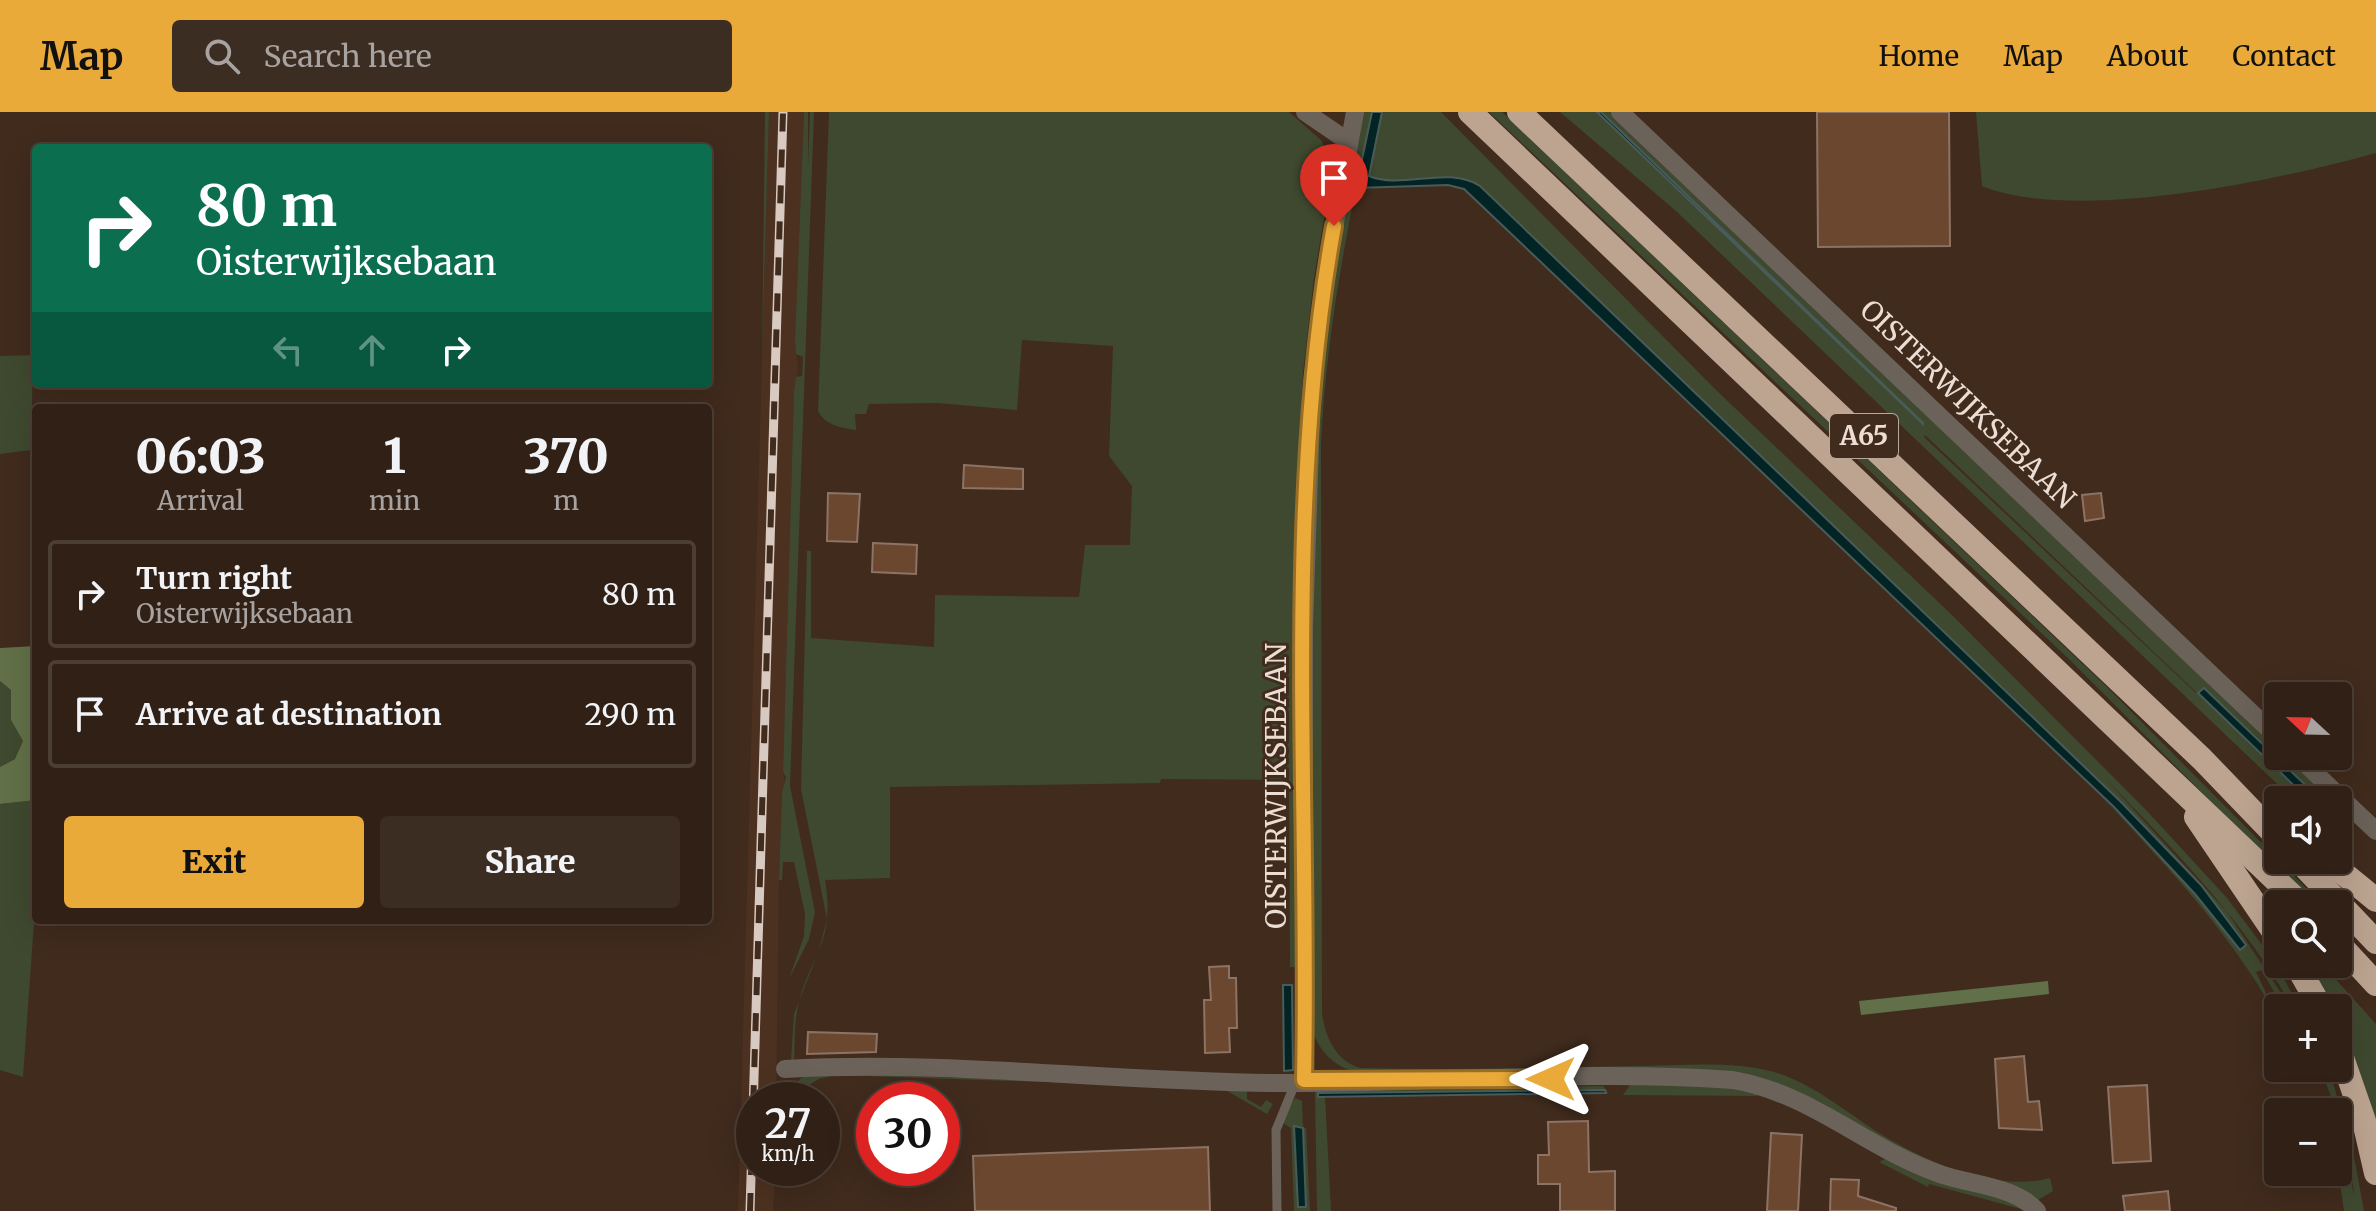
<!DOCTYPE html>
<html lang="en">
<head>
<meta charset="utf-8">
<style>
  :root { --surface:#302016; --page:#3c2d23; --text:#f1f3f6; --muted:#a8a3a1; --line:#4b3e35; --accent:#eaaa39 }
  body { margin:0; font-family:Merriweather,serif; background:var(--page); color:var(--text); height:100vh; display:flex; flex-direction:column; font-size:30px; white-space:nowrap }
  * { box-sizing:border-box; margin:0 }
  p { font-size:26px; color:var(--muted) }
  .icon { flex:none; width:44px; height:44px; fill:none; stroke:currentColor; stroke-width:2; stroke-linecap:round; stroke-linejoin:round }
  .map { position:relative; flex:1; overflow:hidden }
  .panel { position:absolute; left:32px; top:292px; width:680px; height:520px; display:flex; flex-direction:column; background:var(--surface); border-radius:8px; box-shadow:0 8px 32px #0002,0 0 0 2px var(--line) }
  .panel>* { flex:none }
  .guide { position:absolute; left:32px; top:32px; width:680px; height:244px; border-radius:8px; box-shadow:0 8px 32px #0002,0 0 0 2px var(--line); background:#0b6e4f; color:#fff; overflow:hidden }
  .needle { width:52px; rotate:292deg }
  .tools { position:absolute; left:2264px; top:570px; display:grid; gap:16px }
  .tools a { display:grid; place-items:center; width:88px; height:88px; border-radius:8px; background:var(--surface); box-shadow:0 8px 32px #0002,0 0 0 2px var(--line); font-size:40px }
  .speed { position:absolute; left:736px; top:970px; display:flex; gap:16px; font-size:40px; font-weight:700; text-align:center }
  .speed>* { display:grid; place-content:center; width:104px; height:104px; border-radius:50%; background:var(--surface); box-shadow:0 8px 32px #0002,0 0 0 2px var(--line); line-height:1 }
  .speed small { font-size:20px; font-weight:400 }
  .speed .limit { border:12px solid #d22; background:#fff; color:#111 }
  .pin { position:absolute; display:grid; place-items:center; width:68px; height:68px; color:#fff; margin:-82px -34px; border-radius:50% 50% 50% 0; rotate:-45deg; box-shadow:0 0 8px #0007 }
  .pin .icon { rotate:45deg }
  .me { position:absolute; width:88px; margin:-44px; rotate:270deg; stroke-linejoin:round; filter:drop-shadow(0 0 6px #0008) }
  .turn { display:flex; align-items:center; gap:28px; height:168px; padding:0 32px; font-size:36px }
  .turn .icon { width:104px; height:104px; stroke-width:2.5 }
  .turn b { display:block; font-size:56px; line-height:68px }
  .lanes { display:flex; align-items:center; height:76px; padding:0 32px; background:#0003; justify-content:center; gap:40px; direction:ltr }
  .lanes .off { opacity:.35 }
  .eta { display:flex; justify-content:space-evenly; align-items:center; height:136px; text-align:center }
  .eta b { font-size:48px; font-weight:800; line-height:56px }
  .action { display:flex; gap:16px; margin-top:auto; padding:16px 32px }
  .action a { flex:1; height:92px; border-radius:8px; background:var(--accent); color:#111; font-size:32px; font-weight:800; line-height:92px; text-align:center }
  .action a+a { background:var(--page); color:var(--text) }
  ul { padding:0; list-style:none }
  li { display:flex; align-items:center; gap:24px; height:108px; margin:0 16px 12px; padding:0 16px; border:4px solid var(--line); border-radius:8px }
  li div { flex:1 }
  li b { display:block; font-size:30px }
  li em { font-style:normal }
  header { display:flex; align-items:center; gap:48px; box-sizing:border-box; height:112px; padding:0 40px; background:var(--accent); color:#111 }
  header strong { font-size:38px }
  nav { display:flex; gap:44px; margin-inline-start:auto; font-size:28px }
  .search { width:560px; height:72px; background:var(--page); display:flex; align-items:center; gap:20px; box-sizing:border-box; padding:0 28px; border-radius:8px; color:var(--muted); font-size:30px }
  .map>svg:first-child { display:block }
  .built { fill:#4d3120 }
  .green { fill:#3f492f; fill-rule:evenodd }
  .forest { fill:#617048 }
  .water { fill:#032425; stroke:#495c5a; stroke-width:2 }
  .building { fill:#6c4730; stroke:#8c7364; stroke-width:2 }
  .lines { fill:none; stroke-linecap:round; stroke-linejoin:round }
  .service { stroke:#6b6259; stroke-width:9 }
  .minor { stroke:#6b6259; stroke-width:18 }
  .motorway { stroke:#bca490; stroke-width:24 }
  .rail-casing { stroke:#d9cac1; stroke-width:9 }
  .rail { stroke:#402b1d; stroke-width:6; stroke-dasharray:18; stroke-linecap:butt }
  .route-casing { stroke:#986e25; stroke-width:20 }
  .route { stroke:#eaaa39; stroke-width:14 }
  .labels { text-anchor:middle; stroke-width:6; stroke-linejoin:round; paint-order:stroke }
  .shield { fill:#402b1d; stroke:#b8a89e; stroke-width:2 }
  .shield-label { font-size:26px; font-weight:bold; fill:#ecded5 }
  .street-label { font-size:28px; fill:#ecded5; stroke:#402b1d }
</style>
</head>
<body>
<header>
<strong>Map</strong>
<div class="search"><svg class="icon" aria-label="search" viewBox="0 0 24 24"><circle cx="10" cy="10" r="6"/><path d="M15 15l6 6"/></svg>Search here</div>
<nav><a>Home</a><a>Map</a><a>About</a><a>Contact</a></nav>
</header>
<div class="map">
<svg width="2376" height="1099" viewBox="0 0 2376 1099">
  <rect width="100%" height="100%" fill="#402b1d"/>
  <polygon class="built" points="769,0 804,0 795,228 798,256 794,280 783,660 786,677 782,682 779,768 776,988 754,988 754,1056 775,1056 773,1099 738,1099"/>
  <g class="green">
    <polygon points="765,0 769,0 762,244"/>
    <polygon points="804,0 808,0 808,53 810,0 814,0 790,674 815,800 809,827 789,867 804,824 805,802 794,750 783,750 782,768 779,768 782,681 786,665 783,660 794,280 796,265 802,264 803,245 796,242 795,228"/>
    <path d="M829,0H1289L1322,29L1332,58L1314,166L1303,261L1296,568L1297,855H1290L1289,668L1161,667L1160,671L890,675V766L825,768C836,835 808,843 797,899C794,915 795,933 794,949L791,948L794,902L819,838L827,807L801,677L807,439H811V526L934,535L935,483L1079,485L1085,433H1130L1132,374L1109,344L1113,234L1022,228L1017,298L938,291L869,292L866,302H855L856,318C840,315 826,314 818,299Z"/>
    <path d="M1363,0H1372C1348,110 1326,221 1321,333L1322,902C1326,926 1335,948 1360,956C1451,959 1543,955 1634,954C1679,954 1730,948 1774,960C1815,972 1848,1002 1884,1024C1931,1052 1996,1080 2050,1066L2053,1079L2038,1088L1929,1053L1820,990L1763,967L1365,962C1337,958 1318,941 1311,913L1313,370L1326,204Z"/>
    <path d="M1382,0H1441L1715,277L1952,503L2148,700L2227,786L2274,849L2300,896H2293C2243,807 2173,737 2103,664L2227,800L2291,896H2284L2261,858L2256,860L2278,906C2223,809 2157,744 2081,663L2195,782L2239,838L2245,834L2201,773L2121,690L1528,120C1512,106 1465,66 1444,65C1422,64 1390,73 1369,64Z"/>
    <polygon points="1489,0 1502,0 2106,574 2322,792 2313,792 2071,549"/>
    <path d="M1560,0H1597L1791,183L1601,0H1615L2278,639V644H2283L2331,688H2321L2203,576L2198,582L2309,688H2294L1676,99ZM1925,323L2196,580V581L1924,325Z"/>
    <path d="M1976,0H2376V41C2279,68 2076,112 1982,74Z"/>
    <polygon points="33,243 31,338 0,342 0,244"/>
    <polygon points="0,569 11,578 11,608 23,629 15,647 0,655"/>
    <polygon points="36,688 36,782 23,965 0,958 0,692"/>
    <polygon points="2305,852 2322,852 2376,912 2376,1027 2338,916 2338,896 2328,896"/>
    <path d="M2320,956H2328L2351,1028L2364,1099H2344L2338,1057V1013L2354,1083C2351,1038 2336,996 2320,956Z"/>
    <path d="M812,961L1247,975V987L1261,995L1266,988L1273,992L1267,1002L1222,976L836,963L819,967L802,977L801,988H795C792,973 798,965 812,961Z"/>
    <polygon points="1630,973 1715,973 1757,981 1757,984 1623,983"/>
    <polygon points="1603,974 1610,983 1605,978 1318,981 1318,985 1325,985 1331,1099 1317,1099 1315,979"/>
    <polygon points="1295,986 1302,989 1303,1016 1306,1016 1310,1099 1294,1099 1291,1016 1281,1010"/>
    <polygon points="1885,1047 2005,1087 2028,1099 1929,1072 1928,1075 1879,1050"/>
  </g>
  <g class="forest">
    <polygon points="36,534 36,688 0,692 0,655 15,647 23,629 11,608 11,578 0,569 0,536"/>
    <polygon points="2048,869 2049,882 1861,903 1859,889"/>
  </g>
  <g class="water">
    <path d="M1372,0H1382L1369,64C1403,78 1447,53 1480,74L2121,690L2201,773L2246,833L2240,838L2195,782L2114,695L1464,77L1448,73L1356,76Z"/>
    <polygon points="1597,0 1601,0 1923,311 1923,312"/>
    <polygon points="2204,576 2321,688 2309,688 2198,581"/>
    <polygon points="1283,873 1292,873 1293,958 1284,959"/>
    <polygon points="1605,978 1606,981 1318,985 1318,981"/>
    <polygon points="1294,1014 1303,1016 1306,1095 1298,1095"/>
  </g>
  <g class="building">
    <polygon points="1817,0 1949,0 1950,134 1818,135"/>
    <polygon points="964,353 1023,357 1023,377 963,376"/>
    <polygon points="828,381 860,382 857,430 827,429"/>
    <polygon points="2101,381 2104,406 2085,409 2082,383"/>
    <polygon points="873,431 917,433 916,462 872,460"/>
    <polygon points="1229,854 1229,866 1236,866 1237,916 1229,916 1230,940 1205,941 1204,888 1211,888 1209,855"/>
    <polygon points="808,920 877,922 876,940 807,942"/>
    <polygon points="2024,944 2028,990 2039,989 2042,1018 1999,1016 1995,947"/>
    <polygon points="2147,973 2151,1049 2113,1051 2108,975"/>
    <polygon points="1588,1009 1589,1060 1615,1059 1615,1099 1560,1099 1560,1072 1538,1072 1538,1043 1549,1043 1548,1010"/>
    <polygon points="1771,1021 1802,1023 1798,1099 1767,1099"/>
    <polygon points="1208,1035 1210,1099 975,1099 973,1044"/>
    <polygon points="1831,1067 1859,1068 1858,1084 1896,1096 1896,1099 1830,1099"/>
    <polygon points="2168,1079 2170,1099 2125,1099 2123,1084"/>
  </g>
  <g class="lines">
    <polyline class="service" points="1277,1099 1276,1018 1296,969"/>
    <g class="minor">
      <polyline points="1305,0 1349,30"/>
      <polyline points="1620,0 2278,626"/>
      <polyline points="2297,644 2376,719"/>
      <path d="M785,957C950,948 1115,970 1280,971C1430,972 1583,957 1733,968C1813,982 1865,1036 1940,1062C1971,1073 2015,1074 2037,1099"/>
      <polyline points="1304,968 1304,516 1312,272 1324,171 1355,0"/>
    </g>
    <g class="motorway">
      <polyline points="1470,0 2301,792"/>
      <polyline points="1519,0 2202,647 2278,726"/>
      <polyline points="2196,705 2278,826"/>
      <polyline points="2298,748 2376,830"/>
      <polyline points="2327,748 2376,788"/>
      <polyline points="2338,831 2376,872"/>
      <polyline points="2296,852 2321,896"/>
      <polyline points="2338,934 2364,1009 2376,1061"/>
    </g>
    <g class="rail-casing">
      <polyline id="rail" points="750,1099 783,0"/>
    </g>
    <use href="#rail" class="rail"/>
  </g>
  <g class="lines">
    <g class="route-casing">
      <path id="route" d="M1334,114C1283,395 1310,685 1304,968L1551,967"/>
    </g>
    <use href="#route" class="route"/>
  </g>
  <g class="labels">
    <rect class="shield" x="1830" y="302" width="68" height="44" rx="6"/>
    <g class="shield-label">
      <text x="1864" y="333">A65</text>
    </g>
    <g class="street-label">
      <text transform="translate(1968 292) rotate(44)" y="10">OISTERWIJKSEBAAN</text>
      <text transform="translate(1276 674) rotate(-90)" y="10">OISTERWIJKSEBAAN</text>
    </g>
  </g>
</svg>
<div class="tools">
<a><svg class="needle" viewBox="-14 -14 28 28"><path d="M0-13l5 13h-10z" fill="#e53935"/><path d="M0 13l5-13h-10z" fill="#a8a3a1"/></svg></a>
<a><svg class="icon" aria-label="sound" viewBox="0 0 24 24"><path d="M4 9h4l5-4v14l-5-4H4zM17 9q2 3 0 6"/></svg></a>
<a><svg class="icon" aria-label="search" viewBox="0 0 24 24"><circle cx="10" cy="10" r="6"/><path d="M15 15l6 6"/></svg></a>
<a>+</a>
<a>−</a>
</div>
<div class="speed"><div>27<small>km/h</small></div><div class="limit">30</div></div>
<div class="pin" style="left:1334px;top:114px;background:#d93025"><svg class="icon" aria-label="arrive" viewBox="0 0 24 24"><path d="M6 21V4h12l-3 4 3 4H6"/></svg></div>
<svg class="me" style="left:1551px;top:967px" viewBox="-20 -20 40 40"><path d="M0-17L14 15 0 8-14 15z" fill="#eaaa39" stroke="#fff" stroke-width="4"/></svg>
<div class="guide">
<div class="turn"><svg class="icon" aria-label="right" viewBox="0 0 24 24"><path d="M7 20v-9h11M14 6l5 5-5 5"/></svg><div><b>80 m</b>Oisterwijksebaan</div></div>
<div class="lanes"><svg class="icon off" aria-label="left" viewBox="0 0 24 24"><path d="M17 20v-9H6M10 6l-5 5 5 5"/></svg><svg class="icon off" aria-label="ahead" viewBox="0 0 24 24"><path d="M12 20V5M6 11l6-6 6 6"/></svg><svg class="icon" aria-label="right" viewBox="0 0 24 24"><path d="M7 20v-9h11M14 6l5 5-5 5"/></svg></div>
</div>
<section class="panel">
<div class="eta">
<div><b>06:03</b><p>Arrival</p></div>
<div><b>1</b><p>min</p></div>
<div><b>370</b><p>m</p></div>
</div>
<ul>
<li><svg class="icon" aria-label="right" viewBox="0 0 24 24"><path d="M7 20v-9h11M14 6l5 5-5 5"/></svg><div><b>Turn right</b><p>Oisterwijksebaan</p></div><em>80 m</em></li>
<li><svg class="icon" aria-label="arrive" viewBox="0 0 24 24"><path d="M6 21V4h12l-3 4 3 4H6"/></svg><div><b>Arrive at destination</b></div><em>290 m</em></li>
</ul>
<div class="action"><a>Exit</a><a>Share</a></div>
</section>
</div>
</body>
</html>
